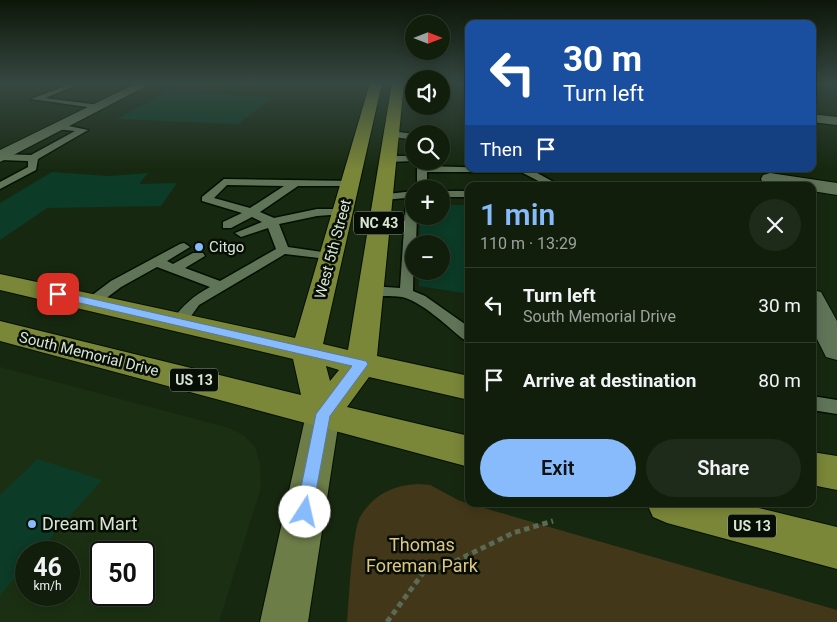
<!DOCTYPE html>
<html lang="en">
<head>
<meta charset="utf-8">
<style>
  :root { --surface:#111e0c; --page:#1e2b1a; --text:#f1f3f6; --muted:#9ca29d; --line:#303c2d; --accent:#87bbfb }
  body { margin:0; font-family:Roboto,sans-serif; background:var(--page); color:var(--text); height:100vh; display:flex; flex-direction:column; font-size:19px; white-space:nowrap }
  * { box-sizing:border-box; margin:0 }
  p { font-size:16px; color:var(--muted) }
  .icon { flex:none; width:28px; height:28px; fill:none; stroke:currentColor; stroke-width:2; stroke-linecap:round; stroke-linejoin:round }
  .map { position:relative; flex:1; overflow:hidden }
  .drawer { position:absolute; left:465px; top:182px; width:351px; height:325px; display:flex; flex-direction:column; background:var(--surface); border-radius:10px; box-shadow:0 2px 12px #0003,0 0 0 1px var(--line) }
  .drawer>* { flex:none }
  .hud { position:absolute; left:465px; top:20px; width:351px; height:152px; border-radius:10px; box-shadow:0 2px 12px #0003,0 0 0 1px var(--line); background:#1a4fa0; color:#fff; overflow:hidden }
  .needle { width:32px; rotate:90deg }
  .buttons { position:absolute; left:405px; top:15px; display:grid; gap:10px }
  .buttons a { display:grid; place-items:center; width:45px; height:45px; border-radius:50%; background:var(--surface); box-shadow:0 2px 12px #0003,0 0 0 1px var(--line); font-size:25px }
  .speed { position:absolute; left:15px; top:541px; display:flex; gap:10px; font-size:25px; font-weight:700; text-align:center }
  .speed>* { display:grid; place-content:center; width:65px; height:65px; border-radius:50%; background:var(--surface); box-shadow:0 2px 12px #0003,0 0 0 1px var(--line); line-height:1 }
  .speed small { font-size:12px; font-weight:400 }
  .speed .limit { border:2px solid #111; border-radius:8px; background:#fff; color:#111 }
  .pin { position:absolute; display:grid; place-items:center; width:42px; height:42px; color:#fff; margin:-21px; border-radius:10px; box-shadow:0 2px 8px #0006 }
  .me { position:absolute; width:55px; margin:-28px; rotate:10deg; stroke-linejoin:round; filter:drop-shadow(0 0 4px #0008) }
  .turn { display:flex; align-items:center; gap:18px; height:105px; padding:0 15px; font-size:22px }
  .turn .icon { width:65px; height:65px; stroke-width:2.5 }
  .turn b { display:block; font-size:35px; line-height:42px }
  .then { display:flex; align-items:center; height:48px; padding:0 15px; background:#0003; gap:10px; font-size:19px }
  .round { display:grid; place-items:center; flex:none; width:52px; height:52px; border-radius:26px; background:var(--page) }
  .headline { display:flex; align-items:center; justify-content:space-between; height:85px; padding:0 15px }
  h1 { font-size:30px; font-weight:600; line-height:38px; color:var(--accent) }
  .button { display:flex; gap:10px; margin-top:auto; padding:10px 15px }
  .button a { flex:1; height:58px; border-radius:30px; background:var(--accent); color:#111; font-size:20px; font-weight:600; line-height:58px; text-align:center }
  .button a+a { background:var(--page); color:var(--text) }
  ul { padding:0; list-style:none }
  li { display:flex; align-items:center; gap:15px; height:75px; padding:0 15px; border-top:1px solid var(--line) }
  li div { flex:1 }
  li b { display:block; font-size:19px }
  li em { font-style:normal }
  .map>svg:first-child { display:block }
  .built { fill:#1b3012; fill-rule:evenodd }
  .green { fill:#423718 }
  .building { fill:#0c3b27 }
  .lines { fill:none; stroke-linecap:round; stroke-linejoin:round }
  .lane-casing { stroke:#031000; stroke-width:3 }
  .street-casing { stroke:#031000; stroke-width:2 }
  .secondary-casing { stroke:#031000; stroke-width:2 }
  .primary-casing { stroke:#031000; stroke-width:2 }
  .path { stroke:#5b6a55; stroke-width:5; stroke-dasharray:5.5 4; stroke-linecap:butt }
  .lane { fill:#607458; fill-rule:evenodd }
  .street { fill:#607458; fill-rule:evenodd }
  .secondary { fill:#6d7d48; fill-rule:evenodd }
  .primary { fill:#7a8638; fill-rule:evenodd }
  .route { fill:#87bbfb; stroke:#587aa3 }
  .poi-dot { fill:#87bbfb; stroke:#070e05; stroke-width:2 }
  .labels { text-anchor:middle; stroke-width:5; stroke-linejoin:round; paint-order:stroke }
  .shield { fill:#070e05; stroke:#9aa496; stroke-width:1 }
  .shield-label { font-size:14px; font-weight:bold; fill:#d9e4d4 }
  .poi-label { font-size:15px; fill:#d9e4d4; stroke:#070e05; text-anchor:start }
  .street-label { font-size:15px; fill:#d9e4d4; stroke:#070e05 }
  .near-poi-label { font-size:18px; fill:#d9e4d4; stroke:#070e05; text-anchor:start }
  .near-park-label { font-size:18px; fill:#e0c682; stroke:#070e05 }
</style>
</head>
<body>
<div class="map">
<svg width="837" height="622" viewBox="0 0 837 622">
  <rect width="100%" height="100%" fill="#172810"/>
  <path class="built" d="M0,367L229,428L243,435L255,447L260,464L261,487L219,622H0ZM26,552H69V595H26ZM101,552H144V595H101Z"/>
  <path class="green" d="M418,484L430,485L460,501L837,610V622H347C349,601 352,532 360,517C373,495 393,485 418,484Z"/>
  <g class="building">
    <polygon points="168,91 273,97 238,124 117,119"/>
    <polygon points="52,172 109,176 148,173 139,184 177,183 161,206 47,208 0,240 0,203"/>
    <polygon points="441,205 469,205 469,294 419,286 419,271 441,271 441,244 419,244 420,216 441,216"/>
    <polygon points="38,459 102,480 38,552 26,552 26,565 0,595 0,495"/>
  </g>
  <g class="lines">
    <g class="lane-casing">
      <g id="lane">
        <polygon points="73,83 82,83 45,98 99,105 103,107 102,109 31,99"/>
        <polygon points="59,124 88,130 38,159 36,170 0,189 0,182 28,167 28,161 1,160 0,154 31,155 75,131 56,129 56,125"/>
        <polygon points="391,131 414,134 414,140 388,136 387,134"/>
        <polygon points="387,156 414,156 414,161 416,161 387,162 384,161 384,157"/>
        <polygon points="417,161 427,161 427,166 530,169 559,185 548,186 521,172 427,172 427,189 417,189"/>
        <path d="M224,179L354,181L355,183L350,186H298L260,212L274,218L317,209H347V213L343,214L317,216L279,224L288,247L336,254L338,257L336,260L285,254L199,305L184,326H174L171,322C182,306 193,296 210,287L157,267L121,287L97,305H87L85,302L87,299L111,281L180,244L184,243L190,247L167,261L173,264L193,253H203L205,256L185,268L220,281L276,249L268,228L241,237L235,233L262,222L252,217L231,228H223V222L242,213L202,201V197ZM227,185L284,186L250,208L214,198Z"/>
        <path d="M414,191V216H417L416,244H414L413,291L425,296L469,327V340L463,339C447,326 421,301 402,297C391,295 371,299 364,290L371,286L400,288L404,229H379L373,225L379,221H405L406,198L383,200L378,197L379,195Z"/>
        <rect x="441" y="191" width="28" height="6"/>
        <polygon points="812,396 837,400 837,414 812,410"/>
      </g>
    </g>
    <g class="street-casing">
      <g id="street">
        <polygon points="137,83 152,83 0,162 0,150"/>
        <polygon points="812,114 837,117 837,125 812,122"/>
        <polygon points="770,173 837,183 837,195 812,191 812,186 781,186 763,183 761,179 763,175"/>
        <polygon points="812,290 821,292 837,321 837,360 826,357 812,329"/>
      </g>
    </g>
    <g class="secondary-casing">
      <polygon id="secondary" points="323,401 335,404 340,414 308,622 260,622 306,414 311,404"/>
    </g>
    <g class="primary-casing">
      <g id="primary">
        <path d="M370,83H382L323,344L348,350L392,83H404L377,356L469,376V400L369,377L347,407L469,436V467L0,341V321L301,395L293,359L0,290V274L295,338ZM326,366L339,370L330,381Z"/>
        <polygon points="812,452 837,456 837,490 812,485"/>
        <polygon points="647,504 742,504 837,527 837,569 667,523 653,517"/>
      </g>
    </g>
    <polyline class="path" points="387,622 423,573 456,561 513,533 553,521"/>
    <use href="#lane" class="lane"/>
    <use href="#street" class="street"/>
    <use href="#secondary" class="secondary"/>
    <use href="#primary" class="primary"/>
  </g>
  <linearGradient id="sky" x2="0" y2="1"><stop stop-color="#0d1609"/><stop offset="0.49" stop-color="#364842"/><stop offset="1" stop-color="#364842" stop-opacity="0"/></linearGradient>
  <rect width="837" height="170" fill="url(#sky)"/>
  <polygon class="route" points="58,291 366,361 368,364 366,367 330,416 311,518 305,520 299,518 296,512 316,414 352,366 54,297 53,294"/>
  <g class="poi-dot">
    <circle cx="199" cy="247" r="5"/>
    <circle cx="32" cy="524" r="5"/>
  </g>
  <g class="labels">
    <g class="shield">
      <rect x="354" y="211.5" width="50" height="23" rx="4"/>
      <rect x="170" y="368.5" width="48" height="23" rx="4"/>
      <rect x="728" y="514.5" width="48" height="23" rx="4"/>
    </g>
    <g class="shield-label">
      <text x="379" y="228">NC 43</text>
      <text x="194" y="385">US 13</text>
      <text x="752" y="531">US 13</text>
    </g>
    <g class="poi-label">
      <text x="209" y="252">Citgo</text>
    </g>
    <g class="street-label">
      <text transform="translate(333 249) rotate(-75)" y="5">West 5th Street</text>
      <text transform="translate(89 354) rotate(14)" y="5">South Memorial Drive</text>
    </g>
    <g class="near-poi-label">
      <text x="42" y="530">Dream Mart</text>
    </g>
    <g class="near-park-label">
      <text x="422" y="551">Thomas<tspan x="422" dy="21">Foreman Park</tspan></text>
    </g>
  </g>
</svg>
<div class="buttons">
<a><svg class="needle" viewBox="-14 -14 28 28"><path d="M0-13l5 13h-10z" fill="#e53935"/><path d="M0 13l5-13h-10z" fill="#9ca29d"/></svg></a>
<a><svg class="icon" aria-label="sound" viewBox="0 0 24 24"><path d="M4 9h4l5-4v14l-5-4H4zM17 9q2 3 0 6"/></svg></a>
<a><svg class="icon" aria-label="search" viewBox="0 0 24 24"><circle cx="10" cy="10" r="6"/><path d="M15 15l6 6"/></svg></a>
<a>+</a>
<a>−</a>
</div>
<div class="speed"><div>46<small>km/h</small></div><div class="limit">50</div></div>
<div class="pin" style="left:58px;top:294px;background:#d93025"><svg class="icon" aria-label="arrive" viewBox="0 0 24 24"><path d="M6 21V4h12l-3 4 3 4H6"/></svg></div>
<svg class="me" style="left:305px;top:512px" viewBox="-20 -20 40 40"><circle r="19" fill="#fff"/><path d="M0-13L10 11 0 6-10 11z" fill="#87bbfb"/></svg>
<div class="hud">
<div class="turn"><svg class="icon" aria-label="left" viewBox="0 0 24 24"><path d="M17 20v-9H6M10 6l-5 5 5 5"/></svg><div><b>30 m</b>Turn left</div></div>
<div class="then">Then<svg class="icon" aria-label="arrive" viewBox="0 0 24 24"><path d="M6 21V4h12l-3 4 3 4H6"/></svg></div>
</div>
<section class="drawer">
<div class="headline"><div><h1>1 min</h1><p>110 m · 13:29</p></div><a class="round"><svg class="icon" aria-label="close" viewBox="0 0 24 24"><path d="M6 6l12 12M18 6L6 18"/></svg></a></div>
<ul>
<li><svg class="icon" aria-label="left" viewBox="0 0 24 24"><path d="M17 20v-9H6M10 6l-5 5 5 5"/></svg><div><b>Turn left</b><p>South Memorial Drive</p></div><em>30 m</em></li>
<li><svg class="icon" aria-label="arrive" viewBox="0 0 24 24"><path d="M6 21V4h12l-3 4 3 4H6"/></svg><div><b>Arrive at destination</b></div><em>80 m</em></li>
</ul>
<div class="button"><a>Exit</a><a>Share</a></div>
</section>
</div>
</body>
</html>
